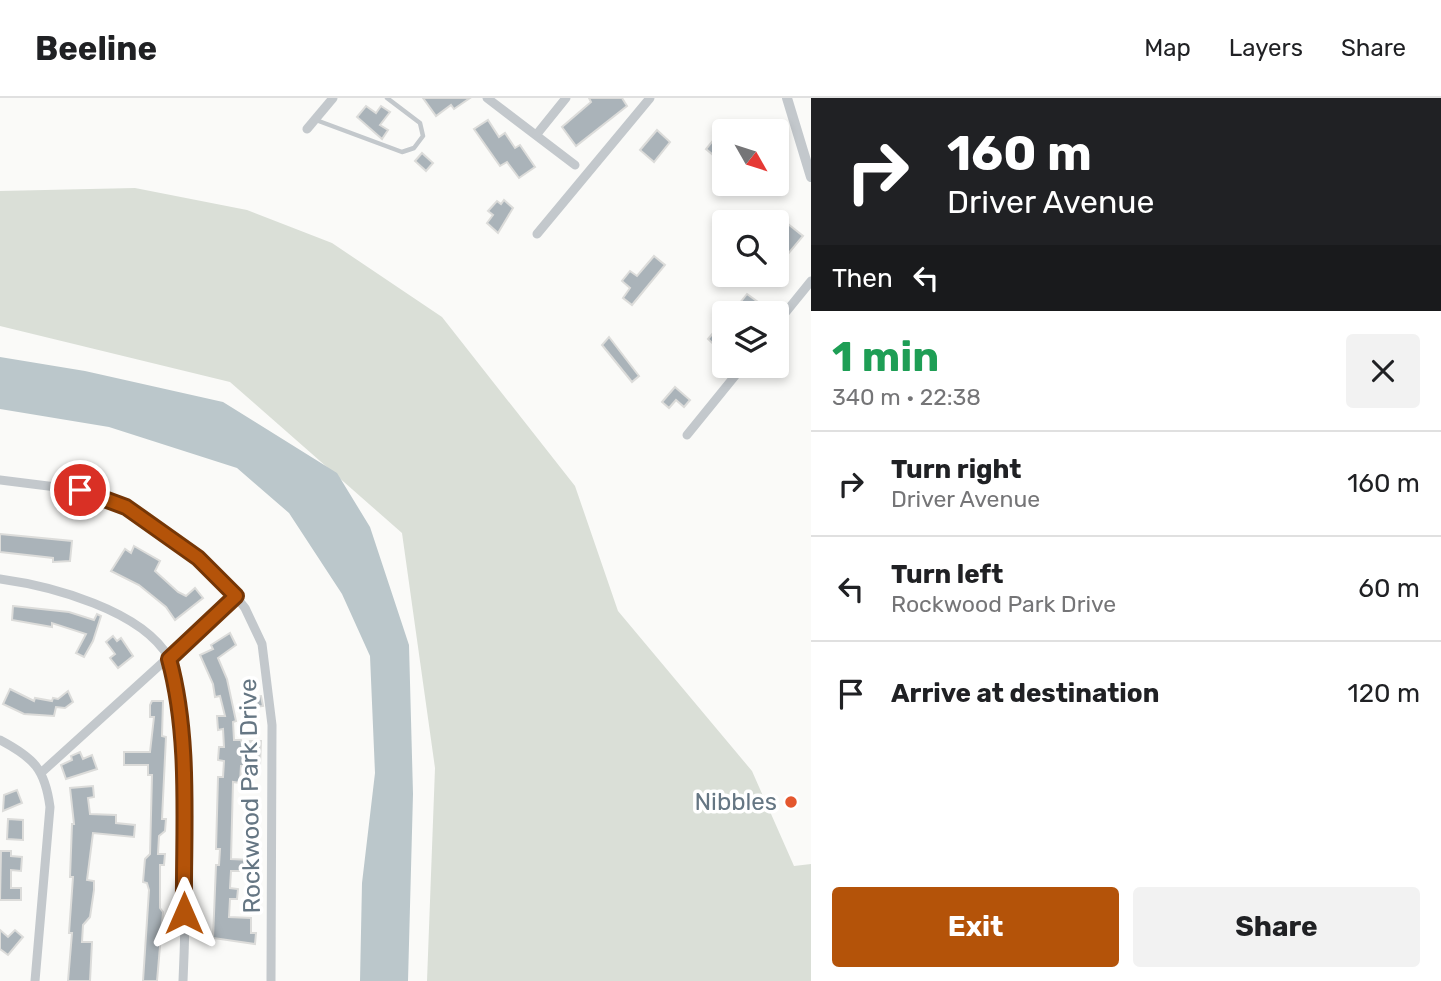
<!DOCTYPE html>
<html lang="en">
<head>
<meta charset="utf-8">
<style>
  :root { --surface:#fff; --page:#f2f2f2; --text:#202124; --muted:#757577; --line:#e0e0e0; --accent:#b45309 }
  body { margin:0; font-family:Rubik,sans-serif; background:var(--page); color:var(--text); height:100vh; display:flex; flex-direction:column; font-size:26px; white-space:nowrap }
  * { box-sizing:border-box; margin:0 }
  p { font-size:23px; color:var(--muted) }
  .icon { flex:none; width:38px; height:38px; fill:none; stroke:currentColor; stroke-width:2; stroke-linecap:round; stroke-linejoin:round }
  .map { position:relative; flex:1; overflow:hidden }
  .panel { display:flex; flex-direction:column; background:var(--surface); width:630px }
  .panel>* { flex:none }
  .hud { background:#202124; color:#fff; overflow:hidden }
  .needle { width:46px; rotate:129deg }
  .buttons { position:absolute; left:712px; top:21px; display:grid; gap:14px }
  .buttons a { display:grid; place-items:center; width:77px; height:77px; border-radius:7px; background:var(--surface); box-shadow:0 4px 10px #0003; font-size:35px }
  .pin { position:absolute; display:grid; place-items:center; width:60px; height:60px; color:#fff; margin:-30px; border:4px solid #fff; border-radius:50%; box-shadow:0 2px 7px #0007 }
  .me { position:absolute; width:77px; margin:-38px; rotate:0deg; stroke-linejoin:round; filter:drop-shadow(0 0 5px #0008) }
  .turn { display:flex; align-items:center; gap:24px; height:147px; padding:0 21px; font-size:32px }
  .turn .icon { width:91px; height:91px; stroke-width:2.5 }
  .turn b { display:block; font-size:49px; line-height:60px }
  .then { display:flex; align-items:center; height:66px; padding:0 21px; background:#0003; gap:14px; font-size:26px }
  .round { display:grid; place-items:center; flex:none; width:74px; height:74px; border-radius:7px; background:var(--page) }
  .overview { display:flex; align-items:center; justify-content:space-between; height:119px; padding:0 21px }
  h1 { font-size:42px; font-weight:700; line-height:52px; color:#1e9e55 }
  .button { display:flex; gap:14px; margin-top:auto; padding:14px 21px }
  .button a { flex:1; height:80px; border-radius:7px; background:var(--accent); color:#fff; font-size:28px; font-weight:700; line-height:80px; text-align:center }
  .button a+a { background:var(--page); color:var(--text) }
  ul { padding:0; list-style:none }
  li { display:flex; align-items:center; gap:21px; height:105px; padding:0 21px; border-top:2px solid var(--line) }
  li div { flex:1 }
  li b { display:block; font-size:26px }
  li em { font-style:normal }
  header { display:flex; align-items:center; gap:42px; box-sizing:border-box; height:98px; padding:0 35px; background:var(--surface); border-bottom:2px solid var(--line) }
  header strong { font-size:33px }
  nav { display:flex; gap:38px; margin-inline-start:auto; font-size:24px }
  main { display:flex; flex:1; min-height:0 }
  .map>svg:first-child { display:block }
  .green { fill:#dadfd7 }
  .water { fill:#bbc7cb }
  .building { fill:#aab3b9; stroke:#dcdcda; stroke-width:2 }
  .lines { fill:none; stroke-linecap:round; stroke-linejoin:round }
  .service { stroke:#c3c8cc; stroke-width:4.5 }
  .minor { stroke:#c3c8cc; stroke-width:9 }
  .tertiary { stroke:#c3c8cc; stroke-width:10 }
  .route-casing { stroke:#753606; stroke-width:18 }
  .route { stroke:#b45309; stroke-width:12 }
  .poi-dot { fill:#e4572e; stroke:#fff; stroke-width:2.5 }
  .labels { text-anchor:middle; stroke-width:7; stroke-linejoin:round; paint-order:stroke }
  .street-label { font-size:24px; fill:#657683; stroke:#fff }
  .poi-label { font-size:24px; fill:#657683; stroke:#fff; text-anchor:end }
</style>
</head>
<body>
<header>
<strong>Beeline</strong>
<nav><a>Map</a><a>Layers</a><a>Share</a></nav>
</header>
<main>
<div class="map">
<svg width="811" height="883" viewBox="0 0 811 883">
  <rect width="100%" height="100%" fill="#fafaf8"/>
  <polygon class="green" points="135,90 247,112 332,145 442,219 575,388 618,513 752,673 794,768 811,766 811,883 427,883 435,670 402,435 230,284 0,228 0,93"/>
  <polygon class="water" points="0,259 85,273 223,304 337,375 370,429 409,547 413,696 408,883 360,883 362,785 375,675 370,558 342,496 289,415 237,370 109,329 0,311"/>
  <g class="building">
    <polygon points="423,0 470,0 454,11 451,7 436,18"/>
    <polygon points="589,0 622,0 627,8 576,48 562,29 591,4"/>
    <polygon points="366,8 376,15 381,8 390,14 380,27 388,32 382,41 357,19"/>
    <polygon points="488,22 499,39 505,35 515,50 520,47 535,69 519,80 507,64 500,68 474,31"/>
    <polygon points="724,29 724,66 706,51"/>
    <polygon points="657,32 670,44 654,64 640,52"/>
    <polygon points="777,53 786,76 777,79"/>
    <polygon points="422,55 433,65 426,73 415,63"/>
    <polygon points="504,102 513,110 498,135 487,125 493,117 488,113 497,103 501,106"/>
    <polygon points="783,122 803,138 777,169 777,130"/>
    <polygon points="654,158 665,167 632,207 623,200 630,190 622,183 630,173 637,178"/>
    <polygon points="747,196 758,204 750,214 739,206"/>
    <polygon points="719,228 724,233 724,256 708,241"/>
    <polygon points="609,239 639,278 632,284 602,247"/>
    <polygon points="675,289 690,302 684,309 676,302 669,310 662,304"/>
    <polygon points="0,436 72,443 70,463 53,464 53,460 0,454"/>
    <polygon points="134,448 160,463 155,473 178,494 186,498 195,490 203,500 175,522 166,509 139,487 111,473 125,451 131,455"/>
    <polygon points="13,508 69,514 94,522 97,516 101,518 93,543 84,559 76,555 86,536 52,525 52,529 12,522"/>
    <polygon points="230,535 236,547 218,560 227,581 236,623 233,624 234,642 241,642 243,651 251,650 250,643 261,643 260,668 241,668 240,685 233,684 231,761 251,762 251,773 231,773 230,790 238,791 237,801 230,801 229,819 251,820 251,835 256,835 255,846 213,840 216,767 219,767 220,751 216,751 218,679 223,679 224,663 218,662 219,649 224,649 223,631 218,632 217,618 225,618 220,598 215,599 213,586 200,557 213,551 211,547"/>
    <polygon points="113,538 117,543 121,540 133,558 118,570 110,560 115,556 106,544"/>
    <polygon points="10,591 34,603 35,600 52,603 53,600 58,601 68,593 73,604 65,610 56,609 54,618 24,616 3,606"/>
    <polygon points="261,598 263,608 247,610 246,600"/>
    <polygon points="152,603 163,603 162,638 166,639 162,721 166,721 165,733 159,738 158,756 165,756 164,767 160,767 160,810 163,814 157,883 143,883 149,792 147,785 143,784 145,761 150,756 152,677 148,677 148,667 124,667 124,654 150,654 154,619 150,619 150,607"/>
    <polygon points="80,654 83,661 92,657 97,671 66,681 61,667 72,662 71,658"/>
    <polygon points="93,688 94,699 88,700 90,716 116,717 116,725 135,727 134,739 93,735 87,782 94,783 94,792 90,819 83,827 82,844 92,844 90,883 68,883 72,835 69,835 73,779 70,779 72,726 74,726 70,690"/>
    <polygon points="17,692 22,705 3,713 4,697"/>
    <polygon points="8,721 23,722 23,742 7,741"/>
    <polygon points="1,753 11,753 11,758 22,759 21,773 11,772 11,790 21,790 21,802 0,802"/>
    <polygon points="0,832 8,839 15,832 23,839 8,857 0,851"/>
  </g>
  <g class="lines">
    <polyline class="service" points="316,22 402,54 414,50 423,38 420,25 387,0"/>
    <g class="minor">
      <polyline points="487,0 575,67"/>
      <polyline points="307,31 333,0"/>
      <polyline points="537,36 566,0"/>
      <polyline points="537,136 650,0"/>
      <polyline points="777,225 811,183"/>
      <polyline points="687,337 743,268"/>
      <polyline points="0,382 80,392 112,401 198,460 229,490 245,510 262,546 272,627 271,883"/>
      <path d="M0,481C51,488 142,512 169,560C177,575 176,596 178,612C187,701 187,794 183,883"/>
      <path d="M0,642C34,660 45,671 50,709L35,883"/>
      <polyline points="42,674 236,498"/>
    </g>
    <polyline class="tertiary" points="787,0 811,79"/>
  </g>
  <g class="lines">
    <g class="route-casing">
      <path id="route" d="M80,392L126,409L198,460L236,498L169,561C191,641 183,732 184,815"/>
    </g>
    <use href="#route" class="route"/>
  </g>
  <circle class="poi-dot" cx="791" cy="704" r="7"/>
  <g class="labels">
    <g class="street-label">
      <text transform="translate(250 698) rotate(-91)" y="8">Rockwood Park Drive</text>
    </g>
    <g class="poi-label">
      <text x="777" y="712">Nibbles</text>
    </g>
  </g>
</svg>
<div class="buttons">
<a><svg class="needle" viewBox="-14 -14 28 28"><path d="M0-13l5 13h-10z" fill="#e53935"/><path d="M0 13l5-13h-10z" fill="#757577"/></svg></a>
<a><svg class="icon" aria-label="search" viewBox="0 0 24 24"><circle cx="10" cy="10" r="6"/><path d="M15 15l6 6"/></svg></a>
<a><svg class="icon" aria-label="layers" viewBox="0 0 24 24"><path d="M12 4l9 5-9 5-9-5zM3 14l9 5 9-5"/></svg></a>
</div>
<div class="pin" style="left:80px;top:392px;background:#d93025"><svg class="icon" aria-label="arrive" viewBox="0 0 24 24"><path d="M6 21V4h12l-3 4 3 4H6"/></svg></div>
<svg class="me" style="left:184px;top:815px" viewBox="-20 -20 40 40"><path d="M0-17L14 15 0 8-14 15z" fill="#b45309" stroke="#fff" stroke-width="4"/></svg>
</div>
<section class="panel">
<div class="hud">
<div class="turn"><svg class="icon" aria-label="right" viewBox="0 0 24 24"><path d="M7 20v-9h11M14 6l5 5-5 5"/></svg><div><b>160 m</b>Driver Avenue</div></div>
<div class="then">Then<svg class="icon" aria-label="left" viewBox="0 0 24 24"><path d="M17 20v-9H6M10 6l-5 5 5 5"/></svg></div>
</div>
<div class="overview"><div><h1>1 min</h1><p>340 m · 22:38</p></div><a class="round"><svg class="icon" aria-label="close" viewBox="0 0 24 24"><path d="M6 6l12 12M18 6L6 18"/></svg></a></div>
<ul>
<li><svg class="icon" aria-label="right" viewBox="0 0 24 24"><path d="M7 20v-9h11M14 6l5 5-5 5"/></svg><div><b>Turn right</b><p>Driver Avenue</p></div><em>160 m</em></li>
<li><svg class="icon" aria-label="left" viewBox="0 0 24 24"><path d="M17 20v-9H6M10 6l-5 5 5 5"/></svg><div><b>Turn left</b><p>Rockwood Park Drive</p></div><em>60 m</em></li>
<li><svg class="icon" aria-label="arrive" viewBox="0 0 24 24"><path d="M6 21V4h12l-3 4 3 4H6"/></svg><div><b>Arrive at destination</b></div><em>120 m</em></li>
</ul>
<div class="button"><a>Exit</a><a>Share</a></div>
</section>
</main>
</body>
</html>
